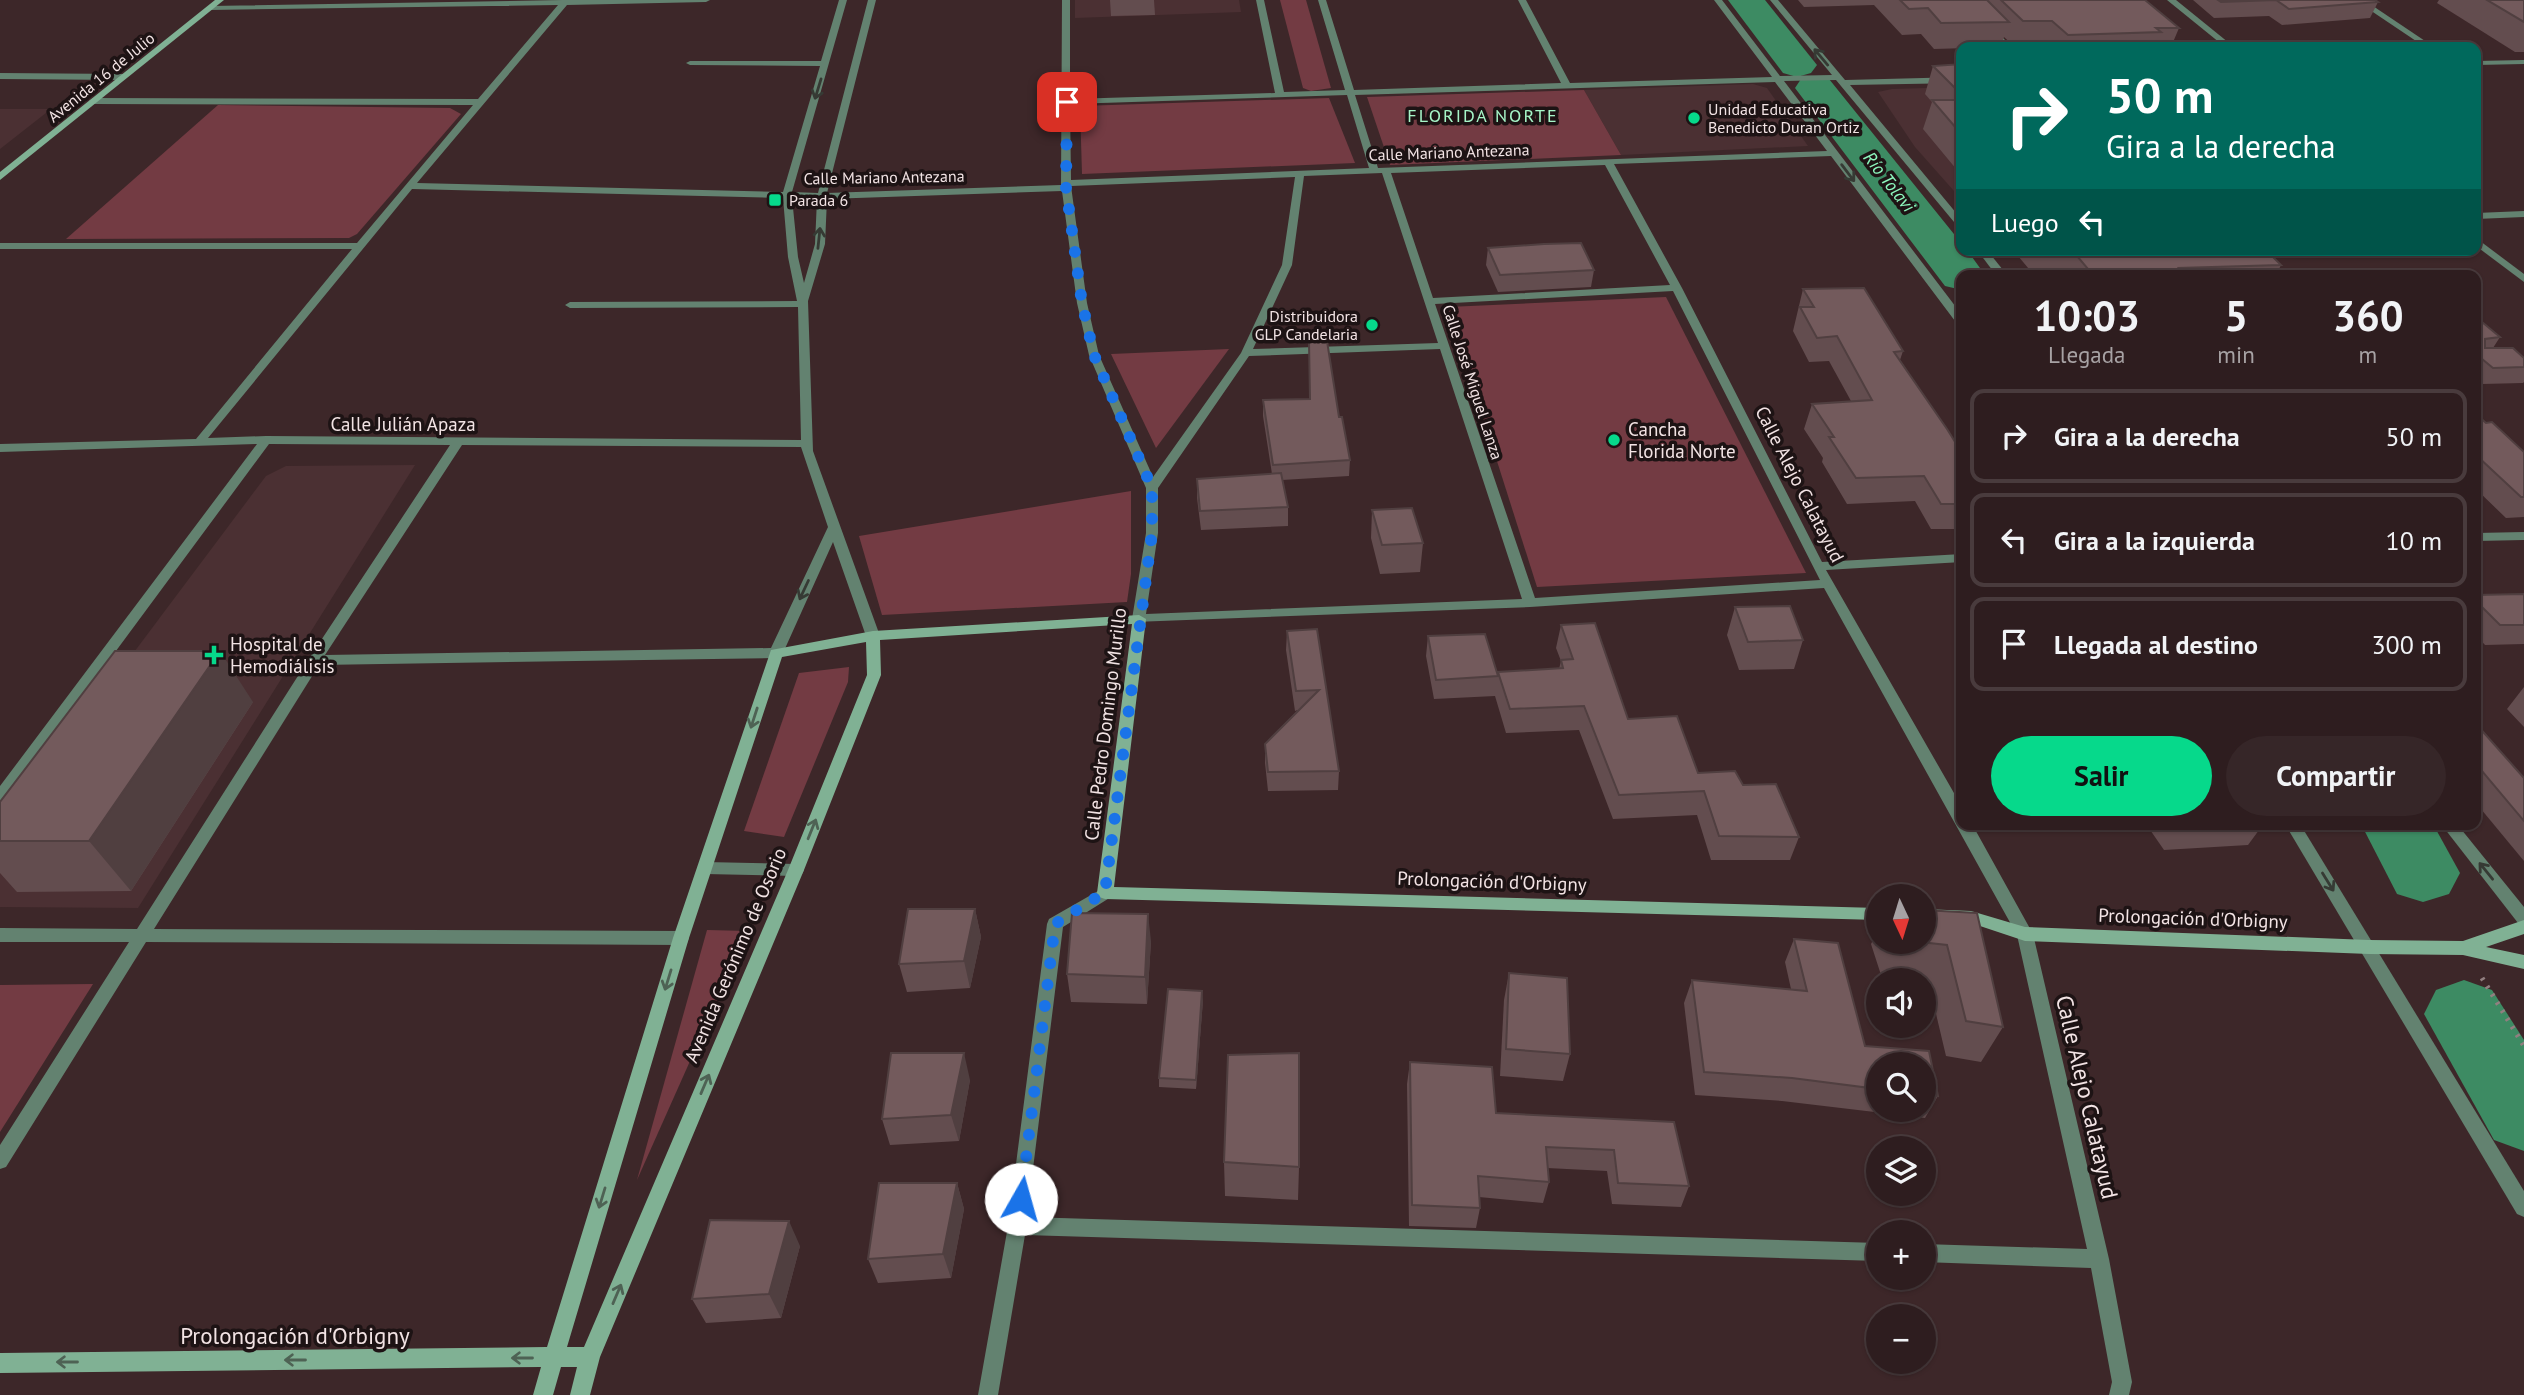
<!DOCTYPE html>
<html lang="es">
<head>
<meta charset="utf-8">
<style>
  :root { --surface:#2e1d1f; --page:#362628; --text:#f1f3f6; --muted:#a7a2a4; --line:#493b3d; --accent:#06d98b }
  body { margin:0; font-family:"PT Sans",sans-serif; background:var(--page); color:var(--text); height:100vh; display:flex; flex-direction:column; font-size:26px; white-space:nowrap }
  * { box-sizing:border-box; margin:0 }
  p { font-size:23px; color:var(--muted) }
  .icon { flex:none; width:38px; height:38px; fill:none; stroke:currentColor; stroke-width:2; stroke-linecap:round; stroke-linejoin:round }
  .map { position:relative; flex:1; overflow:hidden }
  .panel { position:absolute; left:1956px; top:270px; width:525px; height:560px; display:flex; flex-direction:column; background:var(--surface); border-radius:14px; box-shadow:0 2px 5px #0004,0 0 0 2px var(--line) }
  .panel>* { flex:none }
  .banner { position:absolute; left:1956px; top:42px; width:525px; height:214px; border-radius:14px; box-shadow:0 2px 5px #0004,0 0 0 2px var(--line); background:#00695c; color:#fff; overflow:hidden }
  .needle { width:46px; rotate:176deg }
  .controls { position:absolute; left:1866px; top:884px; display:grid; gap:14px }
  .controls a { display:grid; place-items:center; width:70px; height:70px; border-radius:50%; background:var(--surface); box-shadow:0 2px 5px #0004,0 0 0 2px var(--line); font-size:35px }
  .pin { position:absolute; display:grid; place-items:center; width:60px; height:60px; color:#fff; margin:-30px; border-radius:14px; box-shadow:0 4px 10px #0006 }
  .me { position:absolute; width:77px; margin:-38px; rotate:7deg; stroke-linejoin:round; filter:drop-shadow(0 0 5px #0008) }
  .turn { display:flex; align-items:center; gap:24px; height:147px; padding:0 35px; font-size:32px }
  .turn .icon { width:91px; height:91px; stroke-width:2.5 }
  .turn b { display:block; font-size:49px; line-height:60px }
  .then { display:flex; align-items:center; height:66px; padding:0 35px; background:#0003; gap:14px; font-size:26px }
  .eta { display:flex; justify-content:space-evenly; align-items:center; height:119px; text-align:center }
  .eta b { font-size:42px; font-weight:700; line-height:49px }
  .action { display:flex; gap:14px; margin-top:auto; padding:14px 35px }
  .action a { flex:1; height:80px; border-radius:42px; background:var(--accent); color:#111; font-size:28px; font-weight:700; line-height:80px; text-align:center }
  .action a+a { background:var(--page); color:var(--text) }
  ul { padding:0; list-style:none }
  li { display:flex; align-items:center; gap:21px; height:94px; margin:0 14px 10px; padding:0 21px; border:4px solid var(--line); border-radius:14px }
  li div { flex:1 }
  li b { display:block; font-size:26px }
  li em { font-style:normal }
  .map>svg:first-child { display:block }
  .built { fill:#4b3033 }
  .green { fill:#733b43 }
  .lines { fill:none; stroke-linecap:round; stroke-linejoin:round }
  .river { fill:#3d8b63; fill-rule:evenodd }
  .path { stroke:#927f80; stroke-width:5; stroke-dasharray:2.5 7; stroke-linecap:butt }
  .lane { fill:#638270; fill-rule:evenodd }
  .street { fill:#638270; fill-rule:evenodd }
  .secondary { fill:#80b194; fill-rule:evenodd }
  .wall { fill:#634d4f; fill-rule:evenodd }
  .shaded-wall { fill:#503f40 }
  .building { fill:#735a5c; stroke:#503f40; stroke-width:2 }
  .oneway { stroke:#363a34 }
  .oneway2 { stroke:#4e6254 }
  .route { stroke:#1a73e8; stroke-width:12; stroke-dasharray:0 21.6 }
  .poi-dot { fill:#06d98b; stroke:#1d1314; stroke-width:2.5 }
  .labels { text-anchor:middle; stroke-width:7; stroke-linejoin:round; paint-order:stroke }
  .far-street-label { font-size:16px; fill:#f2e3e4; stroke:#1d1314 }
  .far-poi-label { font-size:16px; fill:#f2e3e4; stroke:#1d1314; text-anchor:start }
  .far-neighbourhood-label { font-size:18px; letter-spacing:2px; fill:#a7f6c8; stroke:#1d1314 }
  .far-water-label { font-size:18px; font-style:italic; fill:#8df7bd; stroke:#1d1314 }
  .street-label { font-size:19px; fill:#f2e3e4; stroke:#1d1314 }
  .poi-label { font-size:19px; fill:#f2e3e4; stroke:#1d1314; text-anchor:start }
  .near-street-label { font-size:23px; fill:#f2e3e4; stroke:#1d1314 }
</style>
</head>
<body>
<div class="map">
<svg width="2524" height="1395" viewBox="0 0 2524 1395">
  <rect width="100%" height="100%" fill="#3d2729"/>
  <g class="built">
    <polygon points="1075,0 1239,0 1241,12 1075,18"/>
    <polygon points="1753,84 1767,88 1808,146 1621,155 1584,90"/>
    <polygon points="1962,87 1962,200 1915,147 1878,92 1892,89"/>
    <polygon points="0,109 51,109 0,149"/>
    <polygon points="415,465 138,908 0,907 0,831 266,476 286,466"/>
  </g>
  <g class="green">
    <polygon points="1280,0 1306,0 1331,88 1311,91 1303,88"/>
    <polygon points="1584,90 1621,155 1390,165 1367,97"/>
    <polygon points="1329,98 1355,163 1082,174 1080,106"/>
    <polygon points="218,105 450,108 461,114 357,234 349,238 66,239"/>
    <polygon points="1666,297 1806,573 1537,587 1448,307"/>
    <polygon points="1229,349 1156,448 1111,354"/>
    <polygon points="1131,491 1131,574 1127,602 882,615 859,536"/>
    <polygon points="849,667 848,682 784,837 744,831 799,673"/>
    <polygon points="707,930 748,931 637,1180"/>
    <polygon points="93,984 0,1132 0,985"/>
  </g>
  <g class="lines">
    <g class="river">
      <polygon points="1728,0 1765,0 1817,65 1811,73 1797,77 1783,73"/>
      <polygon points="1815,76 1829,79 1962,244 1962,250 1967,250 1985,275 1962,275 1962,290 1945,286 1795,88 1801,79"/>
      <polygon points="2361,824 2433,824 2460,873 2449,894 2423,902 2397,894"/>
      <polygon points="2464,980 2492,990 2524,1040 2524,1151 2494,1140 2424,1014 2436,990"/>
    </g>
    <polyline class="path" points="2482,978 2524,1046"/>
    <polygon class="lane" points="0,73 123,74 127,77 123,80 0,79"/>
    <g class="street">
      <path d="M562,0H710L706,2L567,5L417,183L783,192L820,66L690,65L686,63L690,61H821L839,0H847L792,192L818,193L868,0H876L827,193L1061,185L1062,0H1070V99L1275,93L1256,0H1264L1284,92L1345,90L1318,0H1326L1354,90L1561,83L1518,0H1526L1570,83L1772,77L1714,0H1722L1780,76L1832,75L1770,0H1778L1845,80L1962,77V83L1850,85L1962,220V229L1959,228L1836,80L1784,81L1962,315V326L1958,325L1831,156L1614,164L1682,288L1822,562L1962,554V562L1826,570L1962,807V824H1972L2033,934L2109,1259L2132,1382L2129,1395H2109L2112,1382L2091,1268L1923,1262V1244L2087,1249L2017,935L1824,588L1530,607L1134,622L1132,619L1146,533V488L1089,355L1077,303L1062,191L827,199L825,244L808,301L813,451L880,636L878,639H868L866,636L833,542L783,653L776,658L319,665L154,929L681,931L687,933L689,938L687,943L681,945L146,942L6,1167L0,1169V1145L129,942H0V928L137,929L310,657L450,445L269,444L5,801L0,803V786L257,444L0,452V444L196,439L352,249H0V243H357L473,105L93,104L89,101L93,98L478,99L558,5L210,10L206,8L210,6ZM1775,82L1827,151L1378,168L1355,95ZM1347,95L1369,168L1071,180L1070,104ZM1605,165L1670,285L1433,298L1391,173ZM1382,173L1438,343L1253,349L1292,265L1304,176ZM1295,177L1282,265L1241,353L1153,477L1099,355L1087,303L1071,186ZM412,189L783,198L788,257L797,301L570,302L565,305L570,308L798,307L801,440L266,436L208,438ZM792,198L817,199L815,244L804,283L798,257ZM1673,291L1820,580L1535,598L1435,304ZM1440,349L1522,599L1146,614L1158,533V488L1249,356ZM462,445L801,447L828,527L771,648L325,655Z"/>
      <polygon points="2167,0 2176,0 2234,47 2225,47"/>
      <polygon points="2355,0 2364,0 2434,47 2425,47"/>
      <polygon points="1986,27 1992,27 2012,47 2004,47 1986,31"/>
      <polygon points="2524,60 2524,64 2476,65 2476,61"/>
      <polygon points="2524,211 2524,217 2476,219 2476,213"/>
      <polygon points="2476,238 2524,274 2524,282 2476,246"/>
      <polygon points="1977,250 1987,250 2007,275 1996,275"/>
      <polygon points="2524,532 2524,540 2476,541 2476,533"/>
      <polygon points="2285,824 2300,824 2524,1191 2524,1217 2517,1214"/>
      <polygon points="2441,824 2457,824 2524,907 2524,924 2518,923"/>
      <polygon points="705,862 796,864 802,866 804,870 802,874 796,876 705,874 700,872 697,868 700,864"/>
      <polygon points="1105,887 1111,889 1113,893 1111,897 1063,927 1027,1217 1878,1243 1878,1261 1025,1235 998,1395 978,1395 1008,1226 1047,924 1049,919"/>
    </g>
    <g class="secondary">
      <polygon points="215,0 224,0 0,180 0,172"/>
      <path d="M1139,615L1146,619L1114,887L1878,908V920L1105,899L1099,897L1097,893L1132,624L880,640L881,675L804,870L600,1357L590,1395H570L577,1367H561L553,1395H533L541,1367L0,1373V1353L547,1347L673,938L771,650L873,631ZM866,642L867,675L788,870L584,1347H567L689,938L782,657Z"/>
      <polygon points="1923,909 1971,911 2025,927 2369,940 2463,941 2524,920 2524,934 2486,947 2524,955 2524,969 2463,955 2369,954 2025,941 1971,923 1923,921"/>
    </g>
  </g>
  <g class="wall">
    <polygon points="1110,0 1154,0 1155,15 1111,16"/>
    <polygon points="1798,0 2145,0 2179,28 2171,47 2015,47 2004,37 2001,47 1934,49 1921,34 1902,35 1874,5 1804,7"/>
    <polygon points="2193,0 2375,0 2378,2 2370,18 2282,25 2269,16 2214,18"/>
    <polygon points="2439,0 2524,0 2524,52 2515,52 2437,3"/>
    <polygon points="1962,64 1962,176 1923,129 1932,102 1925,94 1933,66"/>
    <polygon points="1488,248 1594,270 1591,287 1498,292 1486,265"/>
    <polygon points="2013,250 2266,250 2281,265 2276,275 2034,275"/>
    <polygon points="1803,289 1903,351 1900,360 1962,453 1962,529 1931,529 1915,501 1847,504 1822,462 1823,458 1804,429 1812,404 1851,401 1829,361 1809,362 1793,331"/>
    <polygon points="2476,317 2500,337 2493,348 2524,358 2524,382 2523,383 2482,384 2476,379"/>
    <polygon points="1263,400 1339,417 1350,460 1349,476 1282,480 1288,507 1288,526 1201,530 1197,498 1197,479 1272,474 1263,416"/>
    <polygon points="2476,414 2486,423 2524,452 2524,517 2506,518 2476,489"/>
    <polygon points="1372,510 1423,543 1420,572 1380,574 1371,538"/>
    <polygon points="2524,594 2524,644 2485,645 2476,635 2476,595"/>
    <polygon points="1735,607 1803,640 1794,669 1739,670 1727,635"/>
    <polygon points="1561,625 1628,719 1698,773 1743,785 1799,837 1790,860 1711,860 1697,815 1613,819 1579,730 1506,733 1495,696 1434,699 1426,656 1428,636 1498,676 1498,672 1559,669 1561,661 1556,648"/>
    <polygon points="1317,629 1339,771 1338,790 1268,791 1265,763 1265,744 1298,710 1295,711 1286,650 1287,631"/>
    <polygon points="2524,687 2524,727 2507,709"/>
    <polygon points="253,702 131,891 17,892 0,873 0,802"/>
    <polygon points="2476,726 2524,778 2524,861 2476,803"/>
    <polygon points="2146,824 2260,824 2262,826 2248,845 2164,850"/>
    <polygon points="975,909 981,937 970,988 907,992 899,964"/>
    <polygon points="1923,910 2003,1027 1981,1062 1946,1056 1928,980 1881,975 1871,944 1878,930 1878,942 1923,942"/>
    <path d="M1794,939L1865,1046L1938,1096L1925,1118L1782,1101L1695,1095L1684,1003L1692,980L1791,989L1785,962ZM1878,1064L1923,1094V1110H1878Z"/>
    <polygon points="1151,941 1147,1004 1071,1002 1067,974"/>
    <polygon points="1509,973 1570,1054 1563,1081 1500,1076 1504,1000"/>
    <polygon points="1203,1000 1196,1089 1159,1087 1159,1078"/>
    <polygon points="1410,1062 1496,1113 1674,1122 1689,1186 1681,1207 1612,1204 1607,1171 1547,1168 1549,1182 1543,1203 1479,1197 1480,1208 1476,1228 1409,1226 1407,1084"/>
    <polygon points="970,1080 959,1141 890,1145 882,1119"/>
    <polygon points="1224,1162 1299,1167 1298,1200 1225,1196"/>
    <polygon points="957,1183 964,1209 951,1278 878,1283 868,1259"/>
    <polygon points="800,1246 781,1318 706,1323 692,1299"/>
  </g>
  <g class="shaded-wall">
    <polygon points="220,651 253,702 131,891 89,841"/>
    <polygon points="975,909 981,937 970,988 964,961"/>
    <polygon points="1148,914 1151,941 1147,1004 1145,977"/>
    <polygon points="1202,991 1203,1000 1196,1089 1196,1080"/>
    <polygon points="964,1053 970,1080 959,1141 951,1115"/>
    <polygon points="957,1183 964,1209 951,1278 943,1254"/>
    <polygon points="789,1221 800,1246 781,1318 769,1294"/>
  </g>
  <g class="building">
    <polygon points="1900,0 1987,0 2009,22 1941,23 1928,8 1909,9"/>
    <polygon points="2001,0 2145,0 2179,28 2156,28 2161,32 2068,35 2052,21 2023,21"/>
    <polygon points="2218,0 2375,0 2378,2 2289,9 2276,0 2221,2"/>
    <polygon points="2487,0 2524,0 2524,22"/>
    <polygon points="1962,64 1962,95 1933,66"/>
    <polygon points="1932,100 1962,100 1962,135"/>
    <polygon points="1581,243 1594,270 1500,275 1488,248 1544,244"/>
    <polygon points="2072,250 2266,250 2281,265 2179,268 2185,275 2093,275"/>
    <polygon points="1864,288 1903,351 1894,352 1947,429 1962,453 1962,504 1941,504 1924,476 1856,478 1829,437 1834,437 1812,404 1872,400 1837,336 1817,338 1800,307 1814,307 1803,289"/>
    <polygon points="2476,317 2500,337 2485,339 2485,348 2513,348 2524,358 2524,367 2493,368 2476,354"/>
    <polygon points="1327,341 1339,417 1342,417 1350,460 1273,465 1263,400 1310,399 1309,342"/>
    <polygon points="2476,414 2486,423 2492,422 2524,452 2524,497 2521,497 2476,455"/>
    <polygon points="1281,473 1288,507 1200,511 1197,479"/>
    <polygon points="1412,508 1423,543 1382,545 1372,510"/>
    <polygon points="2524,594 2524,625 2500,625 2476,601 2476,595"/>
    <polygon points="1790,606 1803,640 1748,642 1735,607"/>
    <polygon points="1595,623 1628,719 1677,716 1698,773 1735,771 1743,785 1776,784 1799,837 1719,836 1704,791 1619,795 1584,706 1510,709 1498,672 1563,668 1561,660 1573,659 1561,625"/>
    <polygon points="1317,629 1339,771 1268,772 1265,744 1319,690 1296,691 1287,631"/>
    <polygon points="1485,634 1498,676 1436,680 1428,636"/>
    <polygon points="115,651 220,651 89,841 0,841 0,802"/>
    <polygon points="2477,725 2524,778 2524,821 2476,764"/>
    <polygon points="2172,824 2260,824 2262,826 2176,831"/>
    <polygon points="908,909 975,909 964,961 899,964"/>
    <polygon points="1923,910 1977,913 2003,1027 1966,1021 1947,945 1920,942 1923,942"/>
    <polygon points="1072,913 1148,914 1145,977 1067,974"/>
    <polygon points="1794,939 1838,943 1865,1046 1929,1051 1938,1096 1923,1094 1923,1064 1878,1064 1878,1089 1792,1078 1704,1072 1692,980 1807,991"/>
    <polygon points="1509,973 1567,978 1570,1054 1506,1049"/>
    <polygon points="1168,989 1202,991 1196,1080 1159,1078"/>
    <polygon points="891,1053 964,1053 951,1115 882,1119"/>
    <polygon points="1299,1053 1299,1167 1224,1162 1228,1055"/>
    <polygon points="1410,1062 1492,1067 1496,1113 1674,1122 1689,1186 1618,1183 1614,1150 1546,1147 1549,1182 1478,1176 1480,1208 1412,1205"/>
    <polygon points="879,1183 957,1183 943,1254 868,1259"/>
    <polygon points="710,1220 789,1221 769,1294 692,1299"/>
  </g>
  <defs><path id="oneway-shaft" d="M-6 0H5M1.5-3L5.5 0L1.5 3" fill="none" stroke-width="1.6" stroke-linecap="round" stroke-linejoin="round" transform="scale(1.75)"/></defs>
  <g class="oneway">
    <use href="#oneway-shaft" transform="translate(1821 57) rotate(-130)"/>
    <use href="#oneway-shaft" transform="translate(818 89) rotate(107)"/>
    <use href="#oneway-shaft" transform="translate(1848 173) rotate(53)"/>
    <use href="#oneway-shaft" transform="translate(819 238) rotate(-84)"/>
    <use href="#oneway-shaft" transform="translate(804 590) rotate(115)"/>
    <use href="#oneway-shaft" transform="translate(2486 871) rotate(-129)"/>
    <use href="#oneway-shaft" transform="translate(2328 882) rotate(58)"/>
  </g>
  <g class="oneway2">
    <use href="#oneway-shaft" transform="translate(754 718) rotate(108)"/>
    <use href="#oneway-shaft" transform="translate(812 829) rotate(-68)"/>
    <use href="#oneway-shaft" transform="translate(668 980) rotate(107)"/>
    <use href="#oneway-shaft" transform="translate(705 1084) rotate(-67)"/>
    <use href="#oneway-shaft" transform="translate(602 1198) rotate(107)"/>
    <use href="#oneway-shaft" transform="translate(617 1294) rotate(-67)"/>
    <use href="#oneway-shaft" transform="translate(522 1358) rotate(180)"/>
    <use href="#oneway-shaft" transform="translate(295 1360) rotate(180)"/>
    <use href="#oneway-shaft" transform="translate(67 1362) rotate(180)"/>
  </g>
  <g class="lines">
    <polyline class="route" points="1021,1199 1055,924 1105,892 1152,533 1152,488 1094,355 1082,303 1066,188 1067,102"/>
  </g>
  <g class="poi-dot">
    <circle cx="1694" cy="118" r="7"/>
    <rect x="768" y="193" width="14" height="14" rx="3.5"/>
    <circle cx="1372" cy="325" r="7"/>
    <circle cx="1614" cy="440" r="7"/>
    <path d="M210.5 644.5h7v7h7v7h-7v7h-7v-7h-7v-7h7z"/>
  </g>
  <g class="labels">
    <g class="far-street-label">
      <text transform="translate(101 77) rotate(-39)" y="6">Avenida 16 de Julio</text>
      <text transform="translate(1449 152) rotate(-2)" y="6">Calle Mariano Antezana</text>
      <text transform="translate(884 177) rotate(-1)" y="6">Calle Mariano Antezana</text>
      <text transform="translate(1473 382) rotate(72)" y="6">Calle José Miguel Lanza</text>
    </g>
    <g class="far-poi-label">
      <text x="1708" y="115">Unidad Educativa<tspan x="1708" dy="18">Benedicto Duran Ortiz</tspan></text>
      <text x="789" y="206">Parada 6</text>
      <text x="1358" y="322" text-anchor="end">Distribuidora<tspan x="1358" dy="18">GLP Candelaria</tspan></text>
    </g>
    <g class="far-neighbourhood-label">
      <text x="1483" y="122">FLORIDA NORTE</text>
    </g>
    <g class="far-water-label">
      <text transform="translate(1889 182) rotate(52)" y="6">Río Tolavi</text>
    </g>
    <g class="street-label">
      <text x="403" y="431">Calle Julián Apaza</text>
      <text transform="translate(1800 484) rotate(63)" y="7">Calle Alejo Calatayud</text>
      <text transform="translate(1105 724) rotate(-83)" y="7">Calle Pedro Domingo Murillo</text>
      <text transform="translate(1492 881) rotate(2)" y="7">Prolongación d'Orbigny</text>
      <text transform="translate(2193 918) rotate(2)" y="7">Prolongación d'Orbigny</text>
      <text transform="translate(735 955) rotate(-67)" y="7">Avenida Gerónimo de Osorio</text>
    </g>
    <g class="poi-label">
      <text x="1628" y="436">Cancha<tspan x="1628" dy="22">Florida Norte</tspan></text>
      <text x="230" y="651">Hospital de<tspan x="230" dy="22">Hemodiálisis</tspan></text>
    </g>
    <g class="near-street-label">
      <text transform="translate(2087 1097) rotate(77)" y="8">Calle Alejo Calatayud</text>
      <text x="295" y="1344">Prolongación d'Orbigny</text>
    </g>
  </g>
</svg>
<div class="controls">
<a><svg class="needle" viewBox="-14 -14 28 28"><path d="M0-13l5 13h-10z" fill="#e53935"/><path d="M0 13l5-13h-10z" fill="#a7a2a4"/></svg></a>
<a><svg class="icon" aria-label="sound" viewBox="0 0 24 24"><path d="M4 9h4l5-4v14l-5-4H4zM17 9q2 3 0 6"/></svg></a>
<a><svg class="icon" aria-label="search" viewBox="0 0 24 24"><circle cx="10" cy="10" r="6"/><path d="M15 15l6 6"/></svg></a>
<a><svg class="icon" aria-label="layers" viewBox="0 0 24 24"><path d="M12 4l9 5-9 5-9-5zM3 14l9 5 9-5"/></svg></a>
<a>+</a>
<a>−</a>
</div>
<div class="pin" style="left:1067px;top:102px;background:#d93025"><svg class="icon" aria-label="arrive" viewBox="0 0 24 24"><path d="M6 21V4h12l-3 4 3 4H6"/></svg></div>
<svg class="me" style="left:1021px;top:1199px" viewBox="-20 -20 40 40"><circle r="19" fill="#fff"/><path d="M0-13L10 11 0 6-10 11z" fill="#1a73e8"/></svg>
<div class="banner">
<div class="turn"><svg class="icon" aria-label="right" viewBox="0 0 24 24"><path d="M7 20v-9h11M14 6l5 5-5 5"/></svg><div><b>50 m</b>Gira a la derecha</div></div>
<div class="then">Luego<svg class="icon" aria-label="left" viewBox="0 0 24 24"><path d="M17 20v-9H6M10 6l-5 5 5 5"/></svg></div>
</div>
<section class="panel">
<div class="eta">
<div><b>10:03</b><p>Llegada</p></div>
<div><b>5</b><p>min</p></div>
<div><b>360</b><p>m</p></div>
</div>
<ul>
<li><svg class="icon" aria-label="right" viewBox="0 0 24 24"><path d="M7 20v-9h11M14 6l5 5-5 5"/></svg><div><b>Gira a la derecha</b></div><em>50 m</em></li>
<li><svg class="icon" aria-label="left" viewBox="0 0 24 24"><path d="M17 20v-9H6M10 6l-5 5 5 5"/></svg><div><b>Gira a la izquierda</b></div><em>10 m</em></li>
<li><svg class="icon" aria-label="arrive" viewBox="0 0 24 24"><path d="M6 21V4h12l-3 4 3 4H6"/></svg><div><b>Llegada al destino</b></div><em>300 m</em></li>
</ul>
<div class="action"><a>Salir</a><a>Compartir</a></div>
</section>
</div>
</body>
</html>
